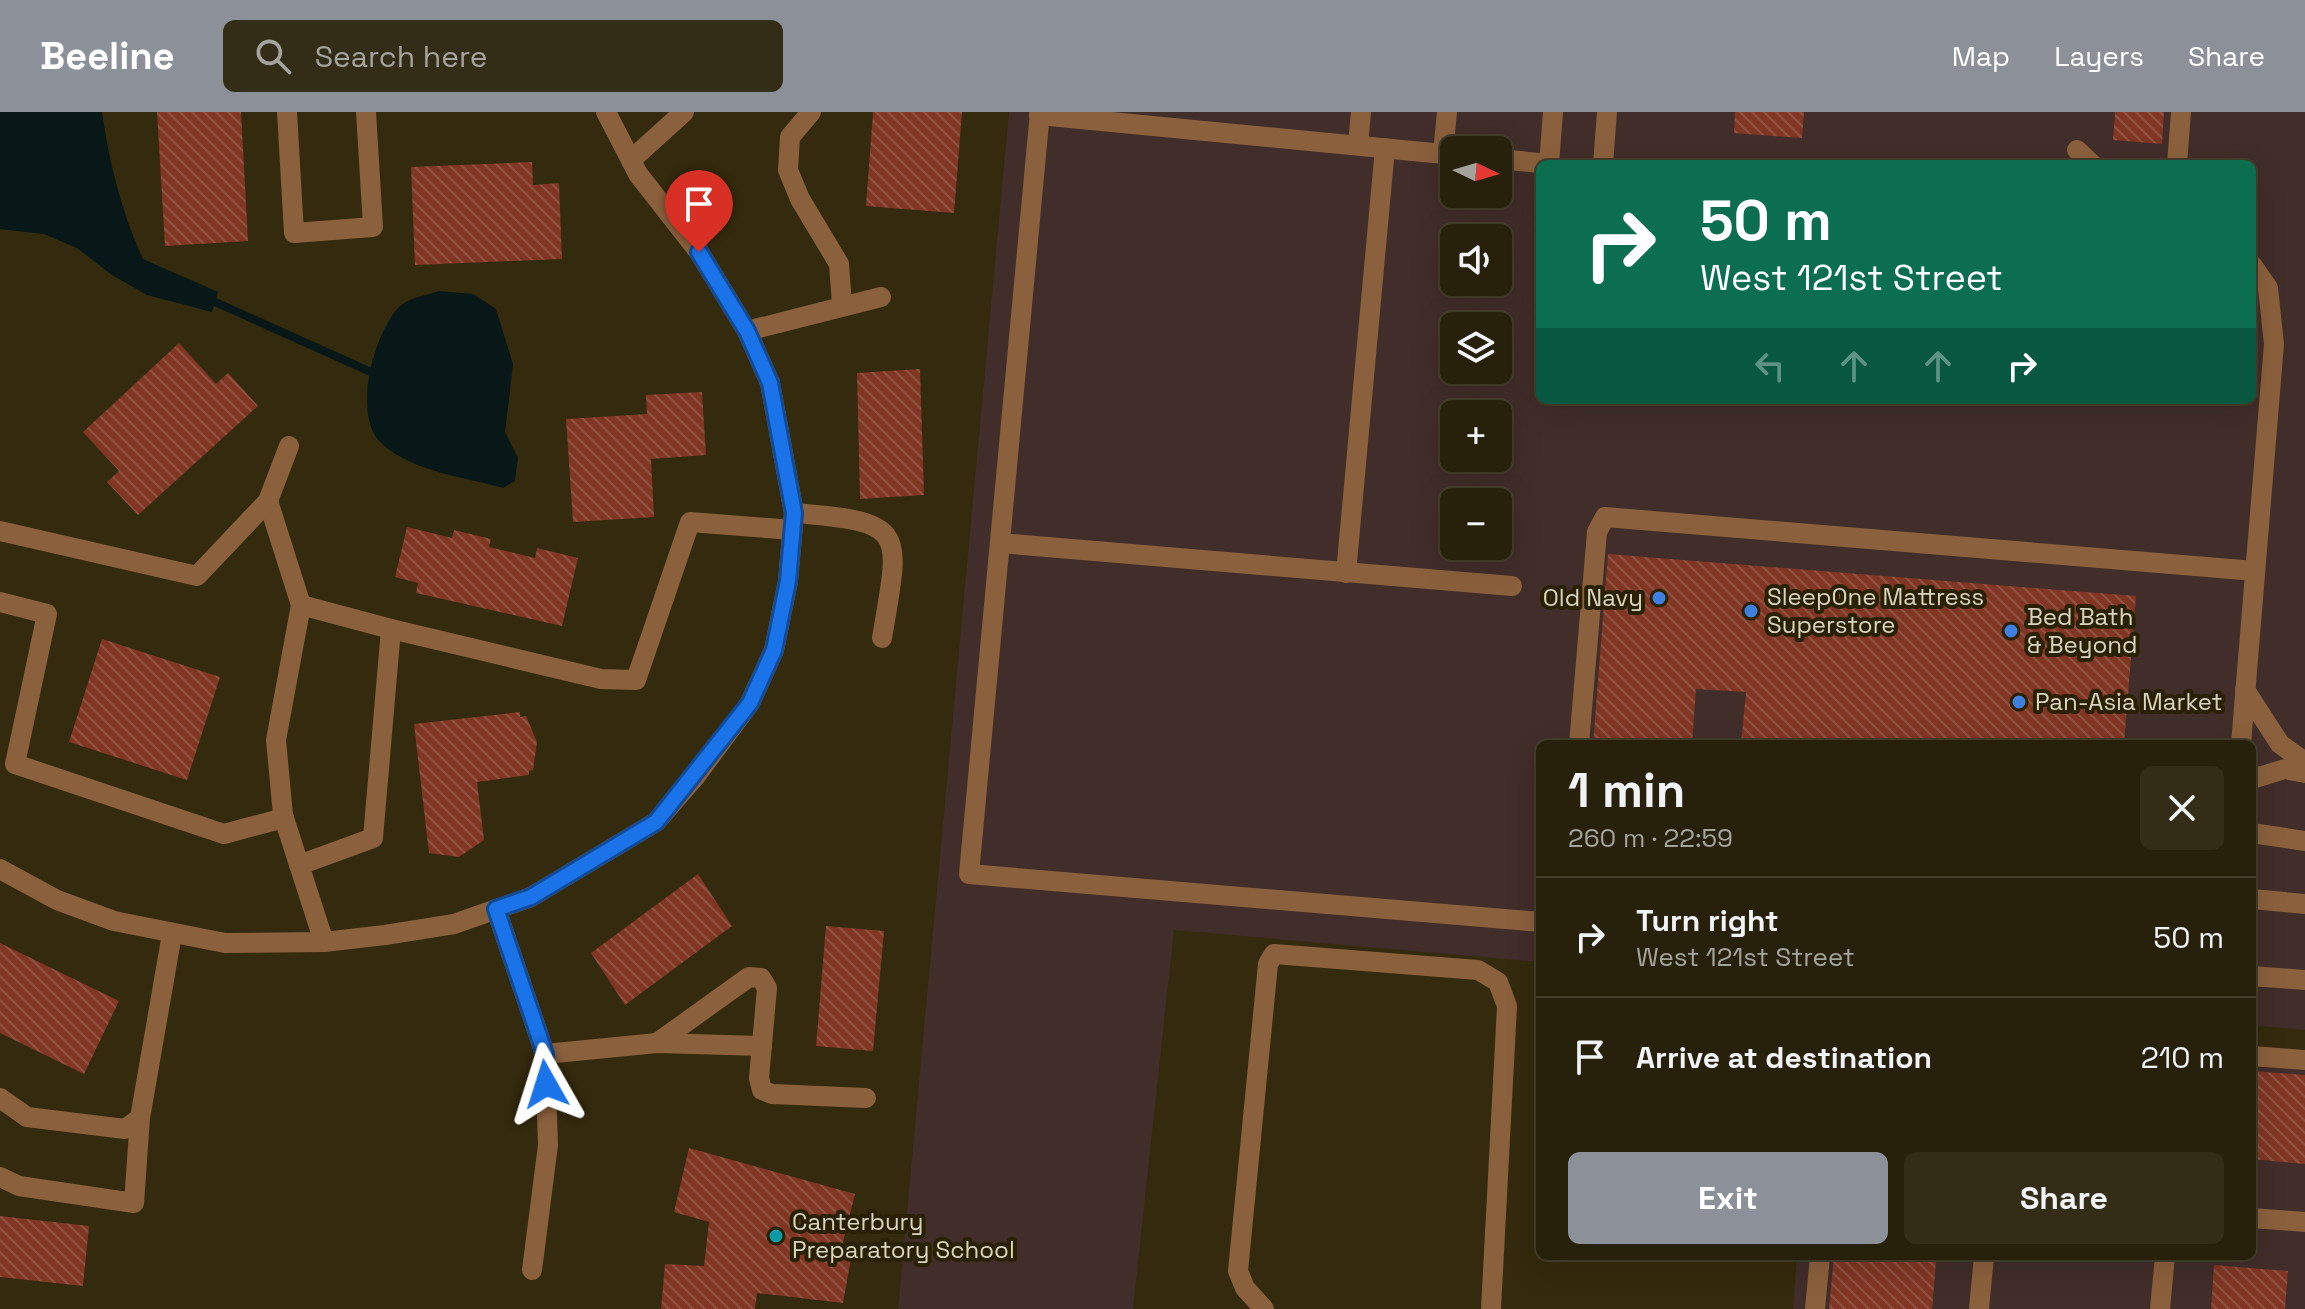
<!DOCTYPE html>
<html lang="en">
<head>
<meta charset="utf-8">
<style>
  :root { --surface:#27200a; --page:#332d18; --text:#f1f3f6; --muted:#a4a39c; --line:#433e2b; --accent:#8c9099 }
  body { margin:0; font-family:"Space Grotesk",sans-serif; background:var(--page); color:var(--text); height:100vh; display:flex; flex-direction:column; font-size:30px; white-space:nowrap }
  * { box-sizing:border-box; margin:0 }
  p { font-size:26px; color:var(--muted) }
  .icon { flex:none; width:44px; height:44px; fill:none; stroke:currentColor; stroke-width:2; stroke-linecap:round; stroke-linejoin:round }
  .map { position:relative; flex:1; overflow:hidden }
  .sheet { position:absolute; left:1536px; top:628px; width:720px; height:520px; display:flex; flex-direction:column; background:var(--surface); border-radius:12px; box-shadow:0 8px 32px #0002,0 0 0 2px var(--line) }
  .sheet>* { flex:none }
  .hud { position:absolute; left:1536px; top:48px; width:720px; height:244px; border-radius:12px; box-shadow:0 8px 32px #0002,0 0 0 2px var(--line); background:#0b6e4f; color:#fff; overflow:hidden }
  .needle { width:52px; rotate:95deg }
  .controls { position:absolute; left:1440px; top:24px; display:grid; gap:16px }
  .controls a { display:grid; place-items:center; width:72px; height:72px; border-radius:12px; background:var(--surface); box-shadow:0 8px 32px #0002,0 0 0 2px var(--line); font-size:40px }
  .pin { position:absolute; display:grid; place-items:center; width:68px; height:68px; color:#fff; margin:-82px -34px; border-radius:50% 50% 50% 0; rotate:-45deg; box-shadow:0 0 8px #0007 }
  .pin .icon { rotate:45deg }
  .me { position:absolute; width:88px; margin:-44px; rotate:354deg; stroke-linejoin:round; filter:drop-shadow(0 0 6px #0008) }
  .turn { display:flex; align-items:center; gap:28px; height:168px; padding:0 32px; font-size:36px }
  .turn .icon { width:104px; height:104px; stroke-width:2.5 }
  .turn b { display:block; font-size:56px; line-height:68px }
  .lanes { display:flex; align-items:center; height:76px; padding:0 32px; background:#0003; justify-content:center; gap:40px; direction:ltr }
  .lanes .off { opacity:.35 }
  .round { display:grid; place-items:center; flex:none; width:84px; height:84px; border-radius:12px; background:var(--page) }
  .head { display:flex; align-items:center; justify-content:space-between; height:136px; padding:0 32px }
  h1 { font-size:48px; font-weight:700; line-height:60px }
  .button { display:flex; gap:16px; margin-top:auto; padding:16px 32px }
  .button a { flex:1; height:92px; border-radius:12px; background:var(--accent); color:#fff; font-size:32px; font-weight:700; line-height:92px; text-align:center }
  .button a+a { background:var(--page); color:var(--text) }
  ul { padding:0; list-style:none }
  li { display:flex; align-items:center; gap:24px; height:120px; padding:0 32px; border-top:2px solid var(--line) }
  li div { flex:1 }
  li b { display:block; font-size:30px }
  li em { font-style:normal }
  header { display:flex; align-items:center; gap:48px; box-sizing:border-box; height:112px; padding:0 40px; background:var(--accent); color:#fff }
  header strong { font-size:38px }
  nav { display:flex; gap:44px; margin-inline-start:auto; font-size:28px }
  .search { width:560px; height:72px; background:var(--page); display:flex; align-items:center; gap:20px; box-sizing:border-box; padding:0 28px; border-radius:12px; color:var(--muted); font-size:30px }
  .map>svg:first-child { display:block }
  .commercial { fill:#412d29; fill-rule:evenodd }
  .water { fill:#081718 }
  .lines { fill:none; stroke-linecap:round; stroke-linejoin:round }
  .stream { stroke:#081718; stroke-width:8 }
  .building { fill:url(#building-back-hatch) }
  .minor { stroke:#8b603c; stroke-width:20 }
  .route-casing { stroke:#114b97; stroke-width:20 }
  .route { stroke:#1a73e8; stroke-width:14 }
  .shop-dot { fill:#3f7fe0; stroke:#2a2103; stroke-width:3 }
  .culture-dot { fill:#0f9aa8; stroke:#2a2103; stroke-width:3 }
  .labels { text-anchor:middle; stroke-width:8; stroke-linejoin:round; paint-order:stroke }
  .poi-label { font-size:24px; fill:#d9d3c2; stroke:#2a2103; text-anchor:start }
</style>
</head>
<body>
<header>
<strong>Beeline</strong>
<div class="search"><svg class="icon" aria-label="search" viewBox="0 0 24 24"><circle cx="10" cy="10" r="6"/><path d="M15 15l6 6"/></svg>Search here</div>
<nav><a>Map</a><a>Layers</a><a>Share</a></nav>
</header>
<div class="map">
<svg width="2305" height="1197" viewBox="0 0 2305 1197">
  <defs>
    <pattern id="building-back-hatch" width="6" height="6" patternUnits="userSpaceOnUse" patternTransform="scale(2)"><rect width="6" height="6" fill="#803623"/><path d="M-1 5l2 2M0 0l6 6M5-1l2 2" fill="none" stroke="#915241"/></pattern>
  </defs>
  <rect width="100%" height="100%" fill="#342a0d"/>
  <g class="commercial">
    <path d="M1009,0H2305V918L2252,913V632H1540V850L1174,818L1133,1197H898ZM1454,38H1498V82H1454ZM1540,52H2252V288H1540ZM1454,126H1498V170H1454ZM1454,214H1498V258H1454ZM1454,302H1498V346H1454ZM1454,390H1498V434H1454Z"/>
    <polygon points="2252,943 2305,949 2305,1197 1793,1197 1797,1144 2252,1144"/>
  </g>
  <g class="water">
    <path d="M0,0H102C109,50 122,102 143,147L218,180L212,200L147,183L112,163L77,136L44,122L0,117Z"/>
    <path d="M439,179L473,182L496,197L513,252L505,320L518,346L515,369L503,376C462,364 416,361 382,332C351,304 374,221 399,195C407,186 428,183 439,179Z"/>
  </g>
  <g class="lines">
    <polyline class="stream" points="215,190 371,260"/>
  </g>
  <g class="building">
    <polygon points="157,0 241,0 248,129 165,134"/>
    <polygon points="873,0 962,0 954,101 866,94"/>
    <polygon points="1735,0 1804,0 1802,26 1734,21"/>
    <polygon points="2115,0 2164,0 2162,32 2113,28"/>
    <polygon points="532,50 533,73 559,71 562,147 415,153 411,55"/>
    <polygon points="179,231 216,272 228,261 258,294 138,403 107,370 119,359 83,320"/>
    <polygon points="920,257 924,383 860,387 857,261"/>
    <polygon points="702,280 706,343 651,347 654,405 573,410 566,307 647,302 646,283"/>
    <polygon points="407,415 452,426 454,418 491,427 489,435 535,446 537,436 578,446 562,514 416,481 418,471 395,465"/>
    <polygon points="1608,442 2136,484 2124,632 1741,632 1746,580 1696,577 1692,632 1593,632"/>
    <polygon points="102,527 220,565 187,668 69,630"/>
    <polygon points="520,600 520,605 526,604 537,630 533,658 529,659 529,663 477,670 484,728 459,745 429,741 414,612"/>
    <polygon points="698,762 732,814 625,893 591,841"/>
    <polygon points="826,814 884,819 873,939 816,934"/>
    <polygon points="0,831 119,889 84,962 0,921"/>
    <polygon points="2252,959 2305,963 2305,1052 2252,1047"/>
    <polygon points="689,1036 855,1082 841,1138 852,1141 843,1191 757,1181 755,1197 661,1197 665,1152 704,1154 709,1110 674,1100"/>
    <polygon points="0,1104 89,1114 83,1174 0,1165"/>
    <polygon points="1834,1144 1916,1144 1916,1148 1936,1150 1932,1197 1829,1197"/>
    <polygon points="2214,1153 2288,1159 2285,1197 2211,1197"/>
  </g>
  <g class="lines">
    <g class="minor">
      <polyline points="287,0 294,121 373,115 366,0"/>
      <polyline points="811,0 790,25 788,58 800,87 839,152 842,192"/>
      <polyline points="1040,0 969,762 1540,810"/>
      <polyline points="1039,3 1454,43"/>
      <polyline points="1358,33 1361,0"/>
      <polyline points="2077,38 2092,52"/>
      <polyline points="1443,42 1447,0"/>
      <polyline points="1498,47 1551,52"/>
      <polyline points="631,48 684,0"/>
      <polyline points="1549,52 1553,0"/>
      <polyline points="1603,52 1607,0"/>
      <polyline points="2177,52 2181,0"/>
      <polyline points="747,219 881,185"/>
      <polyline points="268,389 301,493 276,628 283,703 324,830"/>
      <path d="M794,401C909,410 900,418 882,526"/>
      <polyline points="0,419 197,464 268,389 289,334"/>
      <polyline points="1000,431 1512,474"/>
      <polyline points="1346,461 1385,36"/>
      <polyline points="0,490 47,502 15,652 224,722 284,706"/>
      <polyline points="301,493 391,517"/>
      <polyline points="2245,578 2280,632 2305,650"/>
      <polyline points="1579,632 1597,420 1605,405 2255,459"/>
      <polyline points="2241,632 2274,232 2268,176 2252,153"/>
      <polyline points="2252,667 2285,657 2305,661"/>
      <polyline points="2252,721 2305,729"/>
      <polyline points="299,753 373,726 391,517 601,567 636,568 690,410 792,418"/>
      <polyline points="0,757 57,788 114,809 225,831 324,830 385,823 454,812 531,785 656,710 695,665 750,591 774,538 788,469 794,401 770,271 747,219 699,140 638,62 606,0"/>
      <polyline points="2252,787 2305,792"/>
      <polyline points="496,797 545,942 548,1033 532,1158"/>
      <polyline points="2252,864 2305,868"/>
      <polyline points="657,931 749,865 761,866 767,876 759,966 762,978 772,982 866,986"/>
      <polyline points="545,942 657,931 762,934"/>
      <polyline points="2252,944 2305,948"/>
      <polyline points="0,986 27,1005 125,1017 140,1006 172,822"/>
      <polyline points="0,1065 19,1074 134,1091 140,1006"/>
      <polyline points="2252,1106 2305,1110"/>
      <polyline points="1264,1197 1245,1176 1238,1159 1268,852 1274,842 1478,858 1498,870 1507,894 1491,1197"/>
      <polyline points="1815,1197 1820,1144"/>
      <polyline points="1979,1197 1984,1144"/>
      <polyline points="2160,1197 2165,1144"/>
    </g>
  </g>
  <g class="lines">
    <g class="route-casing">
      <polyline id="route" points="546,972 545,942 496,797 531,785 656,710 750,591 774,538 788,469 794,401 770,271 747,219 699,140"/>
    </g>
    <use href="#route" class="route"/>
  </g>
  <g class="shop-dot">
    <circle cx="1659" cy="486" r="8"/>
    <circle cx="1751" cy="499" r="8"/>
    <circle cx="2011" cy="519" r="8"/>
    <circle cx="2019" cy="590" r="8"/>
  </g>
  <circle class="culture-dot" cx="776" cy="1124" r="8"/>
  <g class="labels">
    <g class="poi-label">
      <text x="1767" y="493">SleepOne Mattress<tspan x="1767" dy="28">Superstore</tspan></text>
      <text x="1643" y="494" text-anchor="end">Old Navy</text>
      <text x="2027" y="513">Bed Bath<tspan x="2027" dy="28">&amp; Beyond</tspan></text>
      <text x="2035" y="598">Pan-Asia Market</text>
      <text x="792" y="1118">Canterbury<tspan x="792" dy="28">Preparatory School</tspan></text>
    </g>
  </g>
</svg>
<div class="controls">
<a><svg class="needle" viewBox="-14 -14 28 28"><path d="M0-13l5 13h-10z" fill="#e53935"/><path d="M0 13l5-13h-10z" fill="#a4a39c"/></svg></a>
<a><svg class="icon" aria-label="sound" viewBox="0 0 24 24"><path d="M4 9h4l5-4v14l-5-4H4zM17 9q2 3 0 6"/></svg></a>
<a><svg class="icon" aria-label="layers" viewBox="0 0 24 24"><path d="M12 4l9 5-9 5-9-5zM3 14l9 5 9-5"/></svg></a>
<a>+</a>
<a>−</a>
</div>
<div class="pin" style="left:699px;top:140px;background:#d93025"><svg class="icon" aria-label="arrive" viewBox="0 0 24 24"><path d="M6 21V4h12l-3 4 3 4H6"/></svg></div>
<svg class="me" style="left:546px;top:972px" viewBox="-20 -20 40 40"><path d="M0-17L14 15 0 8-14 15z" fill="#1a73e8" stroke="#fff" stroke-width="4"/></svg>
<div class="hud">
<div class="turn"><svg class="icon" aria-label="right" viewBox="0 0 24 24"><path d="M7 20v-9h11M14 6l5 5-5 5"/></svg><div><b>50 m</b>West 121st Street</div></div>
<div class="lanes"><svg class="icon off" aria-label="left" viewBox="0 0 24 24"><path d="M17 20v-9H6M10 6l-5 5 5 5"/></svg><svg class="icon off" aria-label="ahead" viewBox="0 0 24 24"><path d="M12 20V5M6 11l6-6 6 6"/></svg><svg class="icon off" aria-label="ahead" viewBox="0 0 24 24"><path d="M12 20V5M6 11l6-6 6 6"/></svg><svg class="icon" aria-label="right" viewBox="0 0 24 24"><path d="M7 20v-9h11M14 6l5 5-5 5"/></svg></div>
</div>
<section class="sheet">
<div class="head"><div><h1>1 min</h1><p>260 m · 22:59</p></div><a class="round"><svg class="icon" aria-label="close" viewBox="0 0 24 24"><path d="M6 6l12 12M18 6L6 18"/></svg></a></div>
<ul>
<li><svg class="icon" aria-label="right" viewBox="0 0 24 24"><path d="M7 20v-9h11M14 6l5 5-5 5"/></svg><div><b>Turn right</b><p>West 121st Street</p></div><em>50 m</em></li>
<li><svg class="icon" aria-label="arrive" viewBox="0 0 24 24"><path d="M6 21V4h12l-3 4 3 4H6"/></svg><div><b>Arrive at destination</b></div><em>210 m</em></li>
</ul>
<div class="button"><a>Exit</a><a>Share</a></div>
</section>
</div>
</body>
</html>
